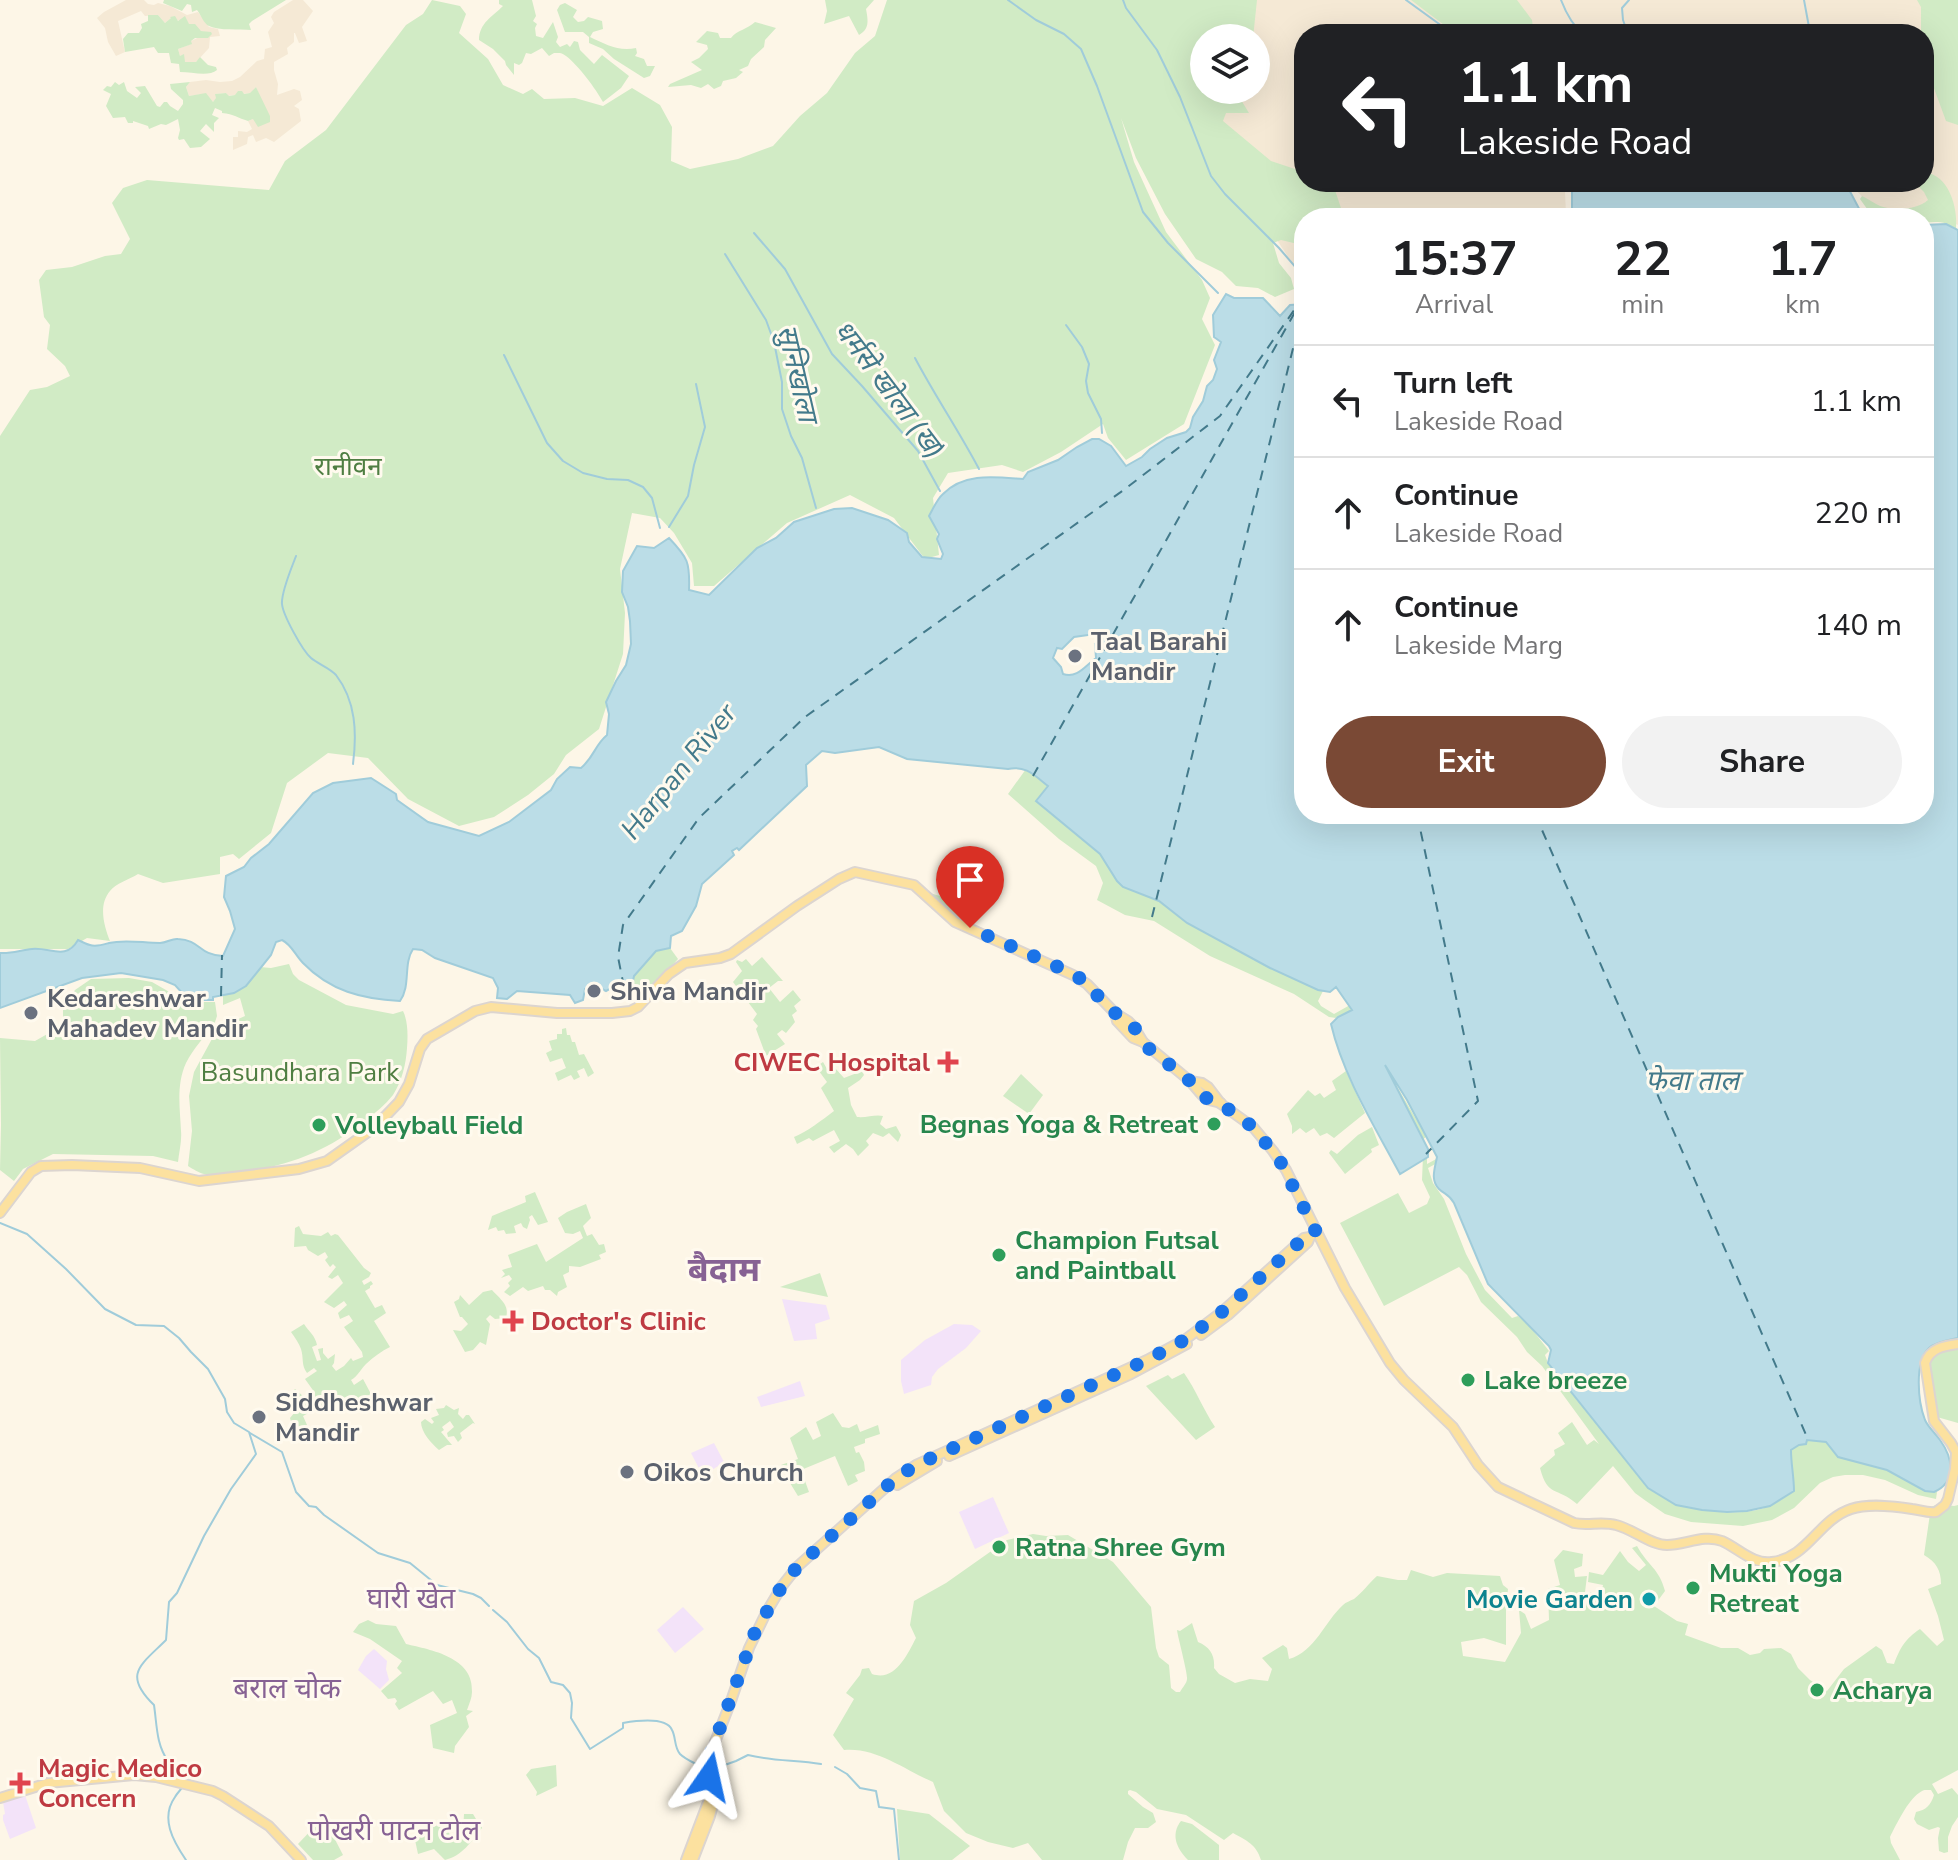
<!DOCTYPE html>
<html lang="en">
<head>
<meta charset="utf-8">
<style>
  :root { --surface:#fff; --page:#f2f2f2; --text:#202124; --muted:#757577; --line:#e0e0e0; --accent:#7a4935 }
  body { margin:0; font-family:"Nunito Sans","Noto Sans Devanagari",sans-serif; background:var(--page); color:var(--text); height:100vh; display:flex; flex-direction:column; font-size:30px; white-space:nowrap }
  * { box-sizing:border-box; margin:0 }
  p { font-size:26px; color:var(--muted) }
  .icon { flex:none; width:44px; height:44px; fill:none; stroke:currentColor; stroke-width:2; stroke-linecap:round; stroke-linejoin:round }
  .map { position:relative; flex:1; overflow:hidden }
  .details { position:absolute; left:1294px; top:208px; width:640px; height:616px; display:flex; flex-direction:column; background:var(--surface); border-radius:32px; box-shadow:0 8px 32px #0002 }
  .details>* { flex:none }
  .guide { position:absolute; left:1294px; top:24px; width:640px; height:168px; border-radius:32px; box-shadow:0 8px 32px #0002; background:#202124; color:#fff; overflow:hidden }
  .fabs { position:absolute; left:1190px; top:24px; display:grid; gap:16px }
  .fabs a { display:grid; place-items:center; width:80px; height:80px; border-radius:50%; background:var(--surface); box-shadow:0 8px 32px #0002; font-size:40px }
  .pin { position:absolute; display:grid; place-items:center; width:68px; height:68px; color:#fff; margin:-82px -34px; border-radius:50% 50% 50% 0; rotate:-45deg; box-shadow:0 0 8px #0007 }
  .pin .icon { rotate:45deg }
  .me { position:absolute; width:88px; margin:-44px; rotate:11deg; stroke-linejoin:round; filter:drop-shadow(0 0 6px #0008) }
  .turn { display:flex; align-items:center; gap:28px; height:168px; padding:0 32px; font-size:36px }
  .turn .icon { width:104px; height:104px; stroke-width:2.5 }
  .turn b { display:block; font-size:56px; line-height:68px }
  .eta { display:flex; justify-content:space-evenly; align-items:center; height:136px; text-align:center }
  .eta b { font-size:48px; font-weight:700; line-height:56px }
  .action { display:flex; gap:16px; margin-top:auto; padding:16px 32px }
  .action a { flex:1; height:92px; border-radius:48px; background:var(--accent); color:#fff; font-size:32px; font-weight:700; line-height:92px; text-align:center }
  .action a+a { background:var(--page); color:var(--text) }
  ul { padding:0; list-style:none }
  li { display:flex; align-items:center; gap:24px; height:112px; padding:0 32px; border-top:2px solid var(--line) }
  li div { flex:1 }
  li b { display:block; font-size:30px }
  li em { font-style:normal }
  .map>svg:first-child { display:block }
  .residential { fill:#f5e9d5; fill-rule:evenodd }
  .education { fill:#f3e3f9 }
  .green { fill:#d1ebc5 }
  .water { fill:#bbdde7; stroke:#a0ccda; stroke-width:2; fill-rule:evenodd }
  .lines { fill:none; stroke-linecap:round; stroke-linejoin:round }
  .stream { stroke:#a0ccda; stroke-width:2 }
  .ferry { stroke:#437a8b; stroke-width:2; stroke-dasharray:10 8; stroke-linecap:butt }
  .major-casing { stroke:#dcd5d0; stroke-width:12 }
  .major { stroke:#fce19f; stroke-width:8 }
  .route { stroke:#1a73e8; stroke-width:14; stroke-dasharray:0 25.2 }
  .worship-dot { fill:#6b7280; stroke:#fffaee; stroke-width:3 }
  .health-dot { fill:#e0444e; stroke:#fffaee; stroke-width:3 }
  .leisure-dot { fill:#2e9e5b; stroke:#fffaee; stroke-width:3 }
  .culture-dot { fill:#0f9aa8; stroke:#fffaee; stroke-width:3 }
  .labels { text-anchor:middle; stroke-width:6; stroke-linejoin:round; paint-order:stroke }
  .park-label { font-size:26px; fill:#4f7e42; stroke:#fffaee }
  .worship-label { font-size:26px; font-weight:bold; fill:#5b616d; stroke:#fffaee; text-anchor:start }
  .health-label { font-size:26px; font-weight:bold; fill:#be3a42; stroke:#fffaee; text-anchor:start }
  .leisure-label { font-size:26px; font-weight:bold; fill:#27864d; stroke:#fffaee; text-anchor:start }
  .culture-label { font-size:26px; font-weight:bold; fill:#0d838f; stroke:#fffaee; text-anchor:end }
  .water-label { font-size:28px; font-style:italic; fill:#437a8b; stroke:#fffaee }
  .neighbourhood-label { font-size:28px; fill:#876294; stroke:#fffaee }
  .district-label { font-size:34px; font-weight:bold; fill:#876294; stroke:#fffaee }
</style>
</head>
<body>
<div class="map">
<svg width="1958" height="1860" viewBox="0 0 1958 1860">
  <rect width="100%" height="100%" fill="#fdf6e7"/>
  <g class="residential">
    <polygon points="126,0 144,0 148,4 154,5 158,3 170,6 187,15 198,12 209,27 218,29 220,36 210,37 209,48 196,62 184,63 184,55 180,56 178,49 191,44 191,41 208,33 201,31 189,24 171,18 165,23 158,15 145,16 141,11 118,21 125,52 116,56 108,42 105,28 97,18 104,12"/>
    <polygon points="293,0 303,0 313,11 302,27 307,41 299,43 295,33 294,33 294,42 287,48 288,54 274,62 274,70 278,84 277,95 294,89 300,91 302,100 294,106 299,109 301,121 274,142 266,138 256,142 253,135 248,137 247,144 233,150 233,137 238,137 238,131 247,132 252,129 248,121 253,119 262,102 256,87 251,93 235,95 228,96 226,93 216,94 217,98 213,102 203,94 189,96 186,87 190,82 206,80 220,82 232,81 240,77 257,61 264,59 265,49 272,47 268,32 274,23 271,17 274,12"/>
    <path d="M1212,0H1933L1958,87V225L1947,220L1876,211L1848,182H1924V34H1304V182H1574L1565,192L1566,215L1565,218H1304V281L1166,72ZM1204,38H1256V90H1204Z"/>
  </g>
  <g class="education">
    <polygon points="782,1299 826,1305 830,1319 815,1324 817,1339 794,1341"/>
    <polygon points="954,1324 972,1325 981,1331 966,1348 938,1369 932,1377 931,1385 904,1394 901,1381 901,1360 925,1340"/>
    <polygon points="800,1381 805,1396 761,1407 757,1397"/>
    <polygon points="714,1443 724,1462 703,1476 691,1453"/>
    <polygon points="993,1497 1009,1533 975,1549 959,1512"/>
    <polygon points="683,1607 704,1629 675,1653 657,1630"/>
    <polygon points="374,1649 387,1661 386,1669 389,1680 380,1689 358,1670 366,1656"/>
    <polygon points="25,1795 36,1828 10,1839 3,1820 3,1815 5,1814 3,1802"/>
  </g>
  <g class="green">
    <path d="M164,0H286L252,21L249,24L251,30C240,29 219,31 209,26C204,24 201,15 197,10L192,12L191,5L187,4L182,11L163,3Z"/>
    <path d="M432,0L460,6L466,14L459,33L488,59L503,85L523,94L532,89L544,99L575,98L603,106L632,88L660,105L672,127L671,161L690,169L738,159L773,146L800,116L827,93L855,53L875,36L887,0H1257L1253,38H1204V61L1202,65L1204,67V90C1234,90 1233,86 1249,113H1226L1223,121L1271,161L1304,172V182H1327L1333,184L1342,211L1350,218H1304V247L1302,245L1281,240L1273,243L1279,263L1291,278L1294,289L1275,297L1258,288L1236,286L1222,272L1196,259L1165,214L1136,158L1121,118L1134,162L1166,232L1202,280L1210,298L1202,319L1215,345L1184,424L1126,460L1108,438L1103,424L1061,452L1023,472L1002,465L948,473L933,498L939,555L925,559L894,518L850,495L787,523L714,586H694L692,563L674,533L660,518L632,513L620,569L625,613L623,654L599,729L566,755L554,774L528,795L494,817L459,826L408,799L368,758L328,753L287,783L271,833L239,859L233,854L220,857V874L163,883L138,874C130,879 115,884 110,891C98,905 104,926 110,941L87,938L68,949H0V436L30,390L47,387L70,376L65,366L47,349L50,325L44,317L39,280L46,270L72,267L105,256L121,254L130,239L112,203L123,188L147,180L269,190L285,161L326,130L406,25L423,14Z"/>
    <path d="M499,0H532L536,16L533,21L537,24L535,28L536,36L543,38L553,22L558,37L556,42L560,47L567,44L570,47L574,41L578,42L580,50L594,64L602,55L629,76L621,88L603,102C596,89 578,65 566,56C561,52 559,53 554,53L549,56L542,48L531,54L526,53L522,63L519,65L514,63V75L506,65L505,61L493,49L479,40C479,23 493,16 503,6L499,4Z"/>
    <path d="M825,0H874L866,9C868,20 870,29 859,35L849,16L824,24L827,11Z"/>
    <polygon points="1411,0 1517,0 1532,20 1533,28 1528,34 1456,34"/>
    <polygon points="1917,0 1958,0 1958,125 1946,121 1924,61 1924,34 1921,34 1921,7"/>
    <path d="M565,3L577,10L573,17L578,22L584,21L588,17L602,21L603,29L593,32L590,37C605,44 619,52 636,48L637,53L635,56L644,59L647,66H655L650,76L644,78L614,59L603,49L589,43V37L583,32H565L557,10L560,5Z"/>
    <path d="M148,15H158L165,23L171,18L170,17L175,16L178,21L185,16L189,24H195L201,31L211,32L212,34L208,38H195L191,41L192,44L178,49L180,56L184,54L185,62H196L200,57L208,65L216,67L217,70C209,77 192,72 180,72L179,64L171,63L169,53H158L154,47L125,52L123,39L128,33H139L142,28L141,24L148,21Z"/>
    <path d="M755,22L776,28L765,40L764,47L751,59L748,66L739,70L743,72L736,78L723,81L721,86L714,89L708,84L701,88L691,85L668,87L670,84L702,70L691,62L699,58L708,49L707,45L696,42L707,31L718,33L720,38H731C737,30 748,29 755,22Z"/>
    <path d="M115,82L119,85L124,82L127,91L137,98L141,93L135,87L145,86L157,106L160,107L164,102H167L170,106L178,111L183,104V100L171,89L170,84L190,82L186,87L189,96L206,93L213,102L216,98L215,94L226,93L229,96L235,95L238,91H242L244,94L250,93L256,87L270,116V122L258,127L253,119L248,121C238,118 234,114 222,113V111L215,108L212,115L219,118L214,123V132L206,124L200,131L210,139L201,147L190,148L184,139L179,140L178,138L180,130L178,119L166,125L161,124L149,129L148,126L133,121V123H128L125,117L113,118L106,106L111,94L103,90L107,86L111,87Z"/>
    <path d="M1924,172C1949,175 1958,207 1956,229C1946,221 1936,221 1924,223V218H1884L1870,213L1860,199L1862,196C1869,199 1873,203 1880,206C1894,211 1917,210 1928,200L1924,192L1914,182H1924Z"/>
    <path d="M1026,769L1049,787L1037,802L1100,854L1117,881L1123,887L1150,896L1159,901L1187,923L1270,968L1323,991L1318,1001L1321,1006L1334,1014L1350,1005C1373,1050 1402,1092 1426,1137L1422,1140L1427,1153V1164L1453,1150L1452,1155L1428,1168L1433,1183L1444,1199L1466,1254L1485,1290L1512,1318L1518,1316L1528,1324L1549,1351L1545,1355L1548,1363L1676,1505C1706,1511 1743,1518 1772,1505C1780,1501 1787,1496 1794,1491C1794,1477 1791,1464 1791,1450L1807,1440L1827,1441L1838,1457L1887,1470L1925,1491L1937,1492L1936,1499L1918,1495L1885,1480L1863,1475H1845L1833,1477L1820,1483L1794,1508L1772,1520L1743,1526L1691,1522L1665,1514L1646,1501L1635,1493L1613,1466L1577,1504C1556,1486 1548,1498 1540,1468L1555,1455L1554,1450L1565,1444L1558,1433L1572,1422L1587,1445L1594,1440L1599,1444L1542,1366L1527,1352L1517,1337L1481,1302L1467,1275L1459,1267L1384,1306L1340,1223L1398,1193L1409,1213L1427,1204L1430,1197L1422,1180L1423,1156L1346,1014L1336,1018L1329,1017L1294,994L1210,956L1154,921L1125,915L1097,900L1103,883L1096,866L1059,839L1008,794Z"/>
    <polygon points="926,892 972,905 967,922 949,912"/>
    <polygon points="670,948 678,959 644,997 632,986 634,976 656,951"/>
    <polygon points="762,957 783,981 778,981 769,988 780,1002 793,990 801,1000 794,1006 797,1011 792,1015 795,1022 786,1033 782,1030 777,1034 785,1044 766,1056 756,1029 758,1026 753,1020 757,1014 733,982 742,971 736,962 737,960 742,962 746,959 752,966"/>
    <path d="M289,964L293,974L299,980L346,1005L393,1014L403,1011C408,1021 408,1036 407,1048C406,1064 402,1081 393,1095C385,1105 375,1113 366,1120C327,1151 295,1163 248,1172C234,1174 218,1177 204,1174C199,1173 193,1169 188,1166L192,1131L189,1096L194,1072L213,1037L225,1025L245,1016L240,998L223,1005V995C244,990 247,982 260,967L271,968Z"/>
    <path d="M129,978L152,982L192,1005L197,1002H215L217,1016L215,1022C206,1035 193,1049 186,1063C176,1085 180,1108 181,1131C182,1141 179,1152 178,1162L153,1156L53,1154L23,1169L14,1181L0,1170L1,1125L0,1038L35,1041L58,1028L63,1018V1007L75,990L91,979Z"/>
    <polygon points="566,1028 567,1035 570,1035 572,1042 575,1042 579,1055 584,1054 594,1073 588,1077 584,1068 577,1071 580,1077 574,1080 571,1075 558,1081 555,1073 566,1068 562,1058 550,1062 546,1053 552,1050 549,1041 557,1039 557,1034 562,1034 562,1029"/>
    <path d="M823,1062L827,1069L835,1068L844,1078L862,1071L864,1075L860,1080L848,1088L851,1105L857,1117C867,1118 875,1114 883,1116L880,1124L886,1129L896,1126L901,1135L898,1142L889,1133L883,1137L873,1133L866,1141L869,1145L858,1156L853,1149L846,1144L834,1153L829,1147L840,1141L834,1130L813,1141L809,1138L797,1144L794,1137C807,1132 822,1120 834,1111L821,1088L827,1082L816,1067Z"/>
    <polygon points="1346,1071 1365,1113 1334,1138 1327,1133 1320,1136 1314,1128 1306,1133 1300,1128 1292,1134 1292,1126 1287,1114 1308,1090 1315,1096 1320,1093 1324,1098 1336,1090 1332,1081"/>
    <polygon points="1021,1074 1043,1095 1029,1114 1003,1096"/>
    <polygon points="1372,1127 1379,1145 1371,1149 1372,1152 1345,1174 1329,1153 1331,1150 1337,1154 1358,1135"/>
    <polygon points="535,1192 548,1222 538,1225 532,1215 529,1217 530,1220 527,1229 523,1227 521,1223 514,1226 516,1233 506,1234 504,1230 498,1231 496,1227 488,1230 492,1216 526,1202 525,1196"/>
    <polygon points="586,1204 591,1218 583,1226 587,1236 592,1234 599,1245 604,1244 606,1252 599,1255 601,1259 580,1267 569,1266 569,1272 563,1275 567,1287 558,1292 557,1296 550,1290 545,1290 543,1286 528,1291 523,1287 510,1296 504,1292 510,1286 508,1283 512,1279 509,1275 501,1278 505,1274 502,1270 512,1267 508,1255 537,1244 546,1262 583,1238 580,1231 573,1234 565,1233 558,1218 567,1212"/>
    <path d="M299,1226L303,1234L321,1236L328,1232L331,1236L335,1234L338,1235L364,1268L371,1273L369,1277L362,1281L364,1285L371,1281L373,1284L370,1286V1288L365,1291L375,1308L382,1305L386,1313L374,1321L390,1347C382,1351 373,1357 366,1364C360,1370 358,1376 351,1380L354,1385L363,1379L371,1394L365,1397L369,1405H361L359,1398L350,1400L349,1396L343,1398L345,1408L340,1404L331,1390L327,1393L328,1399L325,1403L326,1408L319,1412L314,1410L303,1416L307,1425L290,1431L293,1428L290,1418L295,1412L290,1407L295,1403L291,1394L295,1389L304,1397L307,1394L309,1396L315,1393L305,1379L317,1371L314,1368L307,1373C301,1365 304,1359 301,1349C299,1343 295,1338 291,1332L304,1324C309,1332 315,1335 317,1345L312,1347L317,1361L321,1360L318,1349L323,1348V1353L328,1359L335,1354L334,1363L332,1366L336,1371L344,1366L351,1358L353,1361L363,1357L362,1352L344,1327L353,1321L349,1315L340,1319L338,1313L347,1305L344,1301L334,1308L324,1302L343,1283L338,1275L332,1279L328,1277L336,1267L333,1264L330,1267L325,1260L328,1257L325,1252L318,1256L308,1250L306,1246L294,1247L295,1228Z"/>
    <polygon points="820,1273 828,1297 780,1287"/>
    <path d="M492,1290C500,1299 510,1305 506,1318L495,1319L490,1315L486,1319L490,1324L486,1345L480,1342L473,1350L465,1352L453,1330L461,1331L468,1324L462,1317H460L454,1302L459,1299L460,1295L469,1305L483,1292Z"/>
    <polygon points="1958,1338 1958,1423 1937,1417 1929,1364 1932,1348 1930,1346"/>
    <path d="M1184,1373C1196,1390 1203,1409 1215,1427L1196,1440L1146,1386L1168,1375L1172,1379Z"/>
    <path d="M446,1405L454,1410L459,1408L458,1414L463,1419L466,1415H469L475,1424L473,1423L460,1433L462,1438L458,1442L454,1436L448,1437L447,1433L454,1427L450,1421L442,1427L444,1430L441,1432L452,1445H447L439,1450C431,1443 421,1432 421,1422L425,1419L432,1424L434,1422L431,1418L439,1415L436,1409L444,1408Z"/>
    <polygon points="833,1413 842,1427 849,1428 857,1424 860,1432 878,1425 880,1434 865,1439 865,1443 854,1447 856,1453 859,1452 864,1462 865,1471 855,1475 858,1481 848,1486 835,1456 801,1470 809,1492 798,1496 787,1478 795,1469 791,1465 783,1469 781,1465 798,1459 790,1438 806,1427 813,1440 821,1436 816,1422"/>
    <path d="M1938,1504L1954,1506L1958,1505V1770L1932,1784L1938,1794L1952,1788L1958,1795V1817L1952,1826L1948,1837V1852L1944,1853L1939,1851L1938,1838L1940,1828L1938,1827L1929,1830L1917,1824L1914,1819L1916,1812C1926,1810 1931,1805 1934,1795L1931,1790C1925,1790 1924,1789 1919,1793C1908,1800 1896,1825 1890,1837L1891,1843L1900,1860H1261C1256,1844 1247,1841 1233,1833L1224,1840L1186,1815L1157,1809L1136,1792L1130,1790L1128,1791V1794L1143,1807L1153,1813L1156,1822L1148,1828H1135L1128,1842L1123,1860H1042L1028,1843L1013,1848L988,1842L966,1833L944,1811L933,1782C905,1770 876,1747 844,1750L833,1735L854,1699L846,1693L860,1675L862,1669L869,1668L872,1674C895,1682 907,1655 916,1638L910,1625L914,1601L946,1583L1007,1540L1033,1534L1046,1536L1068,1535L1113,1562L1151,1607L1156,1648L1159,1657L1169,1665L1171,1688L1176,1692H1180C1182,1688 1187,1683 1187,1679C1188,1674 1178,1638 1177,1630L1180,1631L1192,1623L1198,1642C1210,1647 1215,1655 1214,1668L1219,1674L1235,1683L1250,1679L1268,1681L1272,1669L1262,1658L1283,1645L1287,1648L1289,1659C1315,1652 1325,1621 1343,1605C1346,1602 1350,1601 1354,1599C1362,1593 1369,1583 1377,1576L1398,1580H1407L1411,1570L1433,1577L1447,1573L1500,1576L1503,1585L1508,1589L1506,1609V1645L1484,1638L1461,1642L1463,1656L1505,1662L1521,1633L1519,1610L1525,1614L1531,1629L1549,1620L1548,1589L1560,1585L1554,1560L1563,1550L1583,1554L1582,1566L1574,1569L1575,1577L1587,1576L1585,1592L1601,1594L1603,1585L1588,1582L1589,1572L1603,1575L1620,1551L1628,1562L1639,1571L1646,1565L1632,1548L1637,1546C1648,1566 1659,1568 1665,1591L1654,1606L1677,1621L1688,1624L1685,1635L1721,1648H1738L1750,1655L1760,1653L1764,1649L1781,1648L1791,1654L1798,1668L1810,1680L1827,1691L1844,1669L1876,1646L1882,1650L1887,1663L1894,1664C1900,1648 1905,1639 1920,1629L1937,1646L1944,1640L1938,1616L1928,1589L1941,1584C1941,1570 1936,1562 1924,1555L1931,1507Z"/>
    <path d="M368,1620L376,1624L396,1626L406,1644C431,1650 474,1657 472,1692C472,1698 469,1704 467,1710L473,1711L466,1716L469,1727L455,1746L454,1753L433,1748L430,1725L457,1713L452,1700L443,1704L433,1691L399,1710L395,1704L397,1701L395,1698L388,1699L381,1691L402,1673L397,1668L402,1661L370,1639L353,1632L359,1624Z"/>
    <polygon points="556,1765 557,1786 536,1796 537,1792 526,1775 531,1769"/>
    <polygon points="897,1809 929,1814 970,1846 952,1860 900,1860"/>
    <path d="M464,1814H473L476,1819L481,1820L482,1828C472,1841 462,1856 445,1860L434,1849L418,1854L415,1840C423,1829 431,1827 443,1824L455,1842V1836L463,1833Z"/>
    <polygon points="325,1820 343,1855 334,1860 313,1860 298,1844 318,1823"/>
    <path d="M1181,1821L1192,1824L1219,1845V1860H1188C1177,1849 1170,1835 1181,1821Z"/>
  </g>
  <g class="water">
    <polygon points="1579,182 1845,182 1864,218 1572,218 1572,189"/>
    <path d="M1946,224L1958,230V1338C1949,1340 1936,1342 1929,1348C1914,1362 1918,1402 1925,1420C1928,1427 1935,1433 1940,1440C1953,1458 1957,1482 1934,1492L1925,1491L1887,1470L1838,1457L1826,1442L1807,1440L1806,1444L1799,1445L1791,1450C1791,1464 1794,1477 1794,1491L1770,1506L1747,1511L1727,1512L1702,1510L1676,1505L1648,1488L1548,1363L1551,1350L1549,1346L1488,1284L1454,1203C1448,1193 1445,1195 1439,1189C1430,1180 1435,1168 1437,1157L1407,1100L1385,1065L1428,1149V1157L1400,1174C1375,1127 1343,1076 1331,1024L1338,1017L1352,1010L1336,987L1330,992L1318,990L1270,968L1187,923L1159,901L1123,887L1117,881L1100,854L1036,801L1048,786C1035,776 1026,765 1008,769L907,759L879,747L835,753L822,751L806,765L807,786L739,850L737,848L732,851L734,855L702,884L696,906L682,931L671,936L670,948L656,951L634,976L632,986L629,987L619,980H617V985L606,991L594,985L585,989L583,1000L575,1003L570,995L517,991L507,999L497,998L498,988L493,978L435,958L422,950L413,949C403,964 411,986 400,1001C362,999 330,991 303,963C295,955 292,945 282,940L276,942L271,955L246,986L234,993L213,997V1000H193L184,995L175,985L163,980L121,973L82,978L0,1008V953C11,954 21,950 32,949C50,947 66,961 78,940C82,942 86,944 90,945C96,947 102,945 109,943C125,939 143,943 160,943C167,943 172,938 178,939C201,940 198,955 223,956L235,929L230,911L224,897L226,876L244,867L251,858L269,844L313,793L333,783L371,778L396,794L397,800L428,822L479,836L509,822L551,790L557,779L570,767L581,768C595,756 594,746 607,735L609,714L606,702L616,681L626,665L631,644L630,621L628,607L622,592L623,571L637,546L654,548L669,538C688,558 690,562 689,590L709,595L757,548L776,538L794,522L834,509L852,508L888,520L907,533L909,542L922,557L941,559L943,554L937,539L939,534L929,516C933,509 937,499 943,494C964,472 996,477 1023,479L1028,472L1058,460L1077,447L1092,439H1099L1111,446L1126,466L1142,457L1150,449L1167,438L1186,432L1190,428L1193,417L1203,401L1207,386L1213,380L1217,369L1214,360L1221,342L1214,337L1213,315L1226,294L1234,298H1263L1280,316L1290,305L1304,304V814H1924V225ZM1095,634L1102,641L1099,645L1095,644L1096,658C1085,666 1077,679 1063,674L1061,667L1053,658L1057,648L1062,649L1074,637Z"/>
  </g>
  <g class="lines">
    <g class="stream">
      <polyline points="1008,0 1036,20 1064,34 1081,49 1097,86 1143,212 1168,243 1218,293"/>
      <polyline points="1123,0 1126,8 1157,50 1180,97 1211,176 1225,194 1279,248 1304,277"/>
      <polyline points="1406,0 1453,34"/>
      <path d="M1561,0C1566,13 1572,25 1583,34"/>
      <polyline points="1804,0 1809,27 1808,34"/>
      <polyline points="1628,34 1623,20 1622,8 1629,0"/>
      <polyline points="754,233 785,269 832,354 862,386 918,451 940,491"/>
      <polyline points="725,254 766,320 774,342 782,382 782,409 791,436 802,458 816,508"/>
      <polyline points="1066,325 1082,347 1089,364 1086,381 1088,393 1101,419 1102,433"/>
      <polyline points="504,355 547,443 563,461 583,473 607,479 628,480 643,487 652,498 660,528"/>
      <path d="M915,358C935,396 959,431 979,469"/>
      <polyline points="669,527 688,496 694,465 705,427 696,384"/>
      <path d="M296,556C292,567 281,592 282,604C283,615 302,650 311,658C318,664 330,668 336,675C356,701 357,733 353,764"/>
      <path d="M0,1223L27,1234L66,1269L105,1309L136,1325L164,1326L179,1338L191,1352L208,1369L225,1399L227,1412L234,1423L249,1432L256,1454L231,1489L204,1536L177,1593L169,1602L166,1640C141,1665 122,1674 154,1705C157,1725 156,1744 168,1761C174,1768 181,1771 184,1780"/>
      <polyline points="250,1433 282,1452 296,1492 309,1506 316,1507 324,1515 378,1553 410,1563 437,1585 473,1594 481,1598 489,1606"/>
      <path d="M493,1610L507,1622L528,1649L539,1658L551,1682L563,1685L570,1693L572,1703L571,1718L590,1749L623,1728V1723C635,1721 666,1716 672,1730C676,1737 674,1747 680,1754C686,1760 695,1763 702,1767"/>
      <path d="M719,1767L736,1761L748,1755C772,1761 797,1760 821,1764"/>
      <polyline points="835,1767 847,1774 860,1788 876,1791 879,1807 894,1809 899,1860"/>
      <path d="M183,1786C181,1790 177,1793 175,1797C160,1818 173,1841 186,1860"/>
    </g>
    <g class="ferry">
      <polyline points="1033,776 1299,305"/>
      <polyline points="1417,814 1478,1101 1426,1154"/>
      <polyline points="1535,814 1807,1437"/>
      <polyline points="1152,917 1304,304"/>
      <polyline points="624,987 618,957 623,925 699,818 805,717 1125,489 1220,416 1304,296"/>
      <polyline points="221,996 222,955"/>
    </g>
    <g class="major-casing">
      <g id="major">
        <polyline points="1115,1013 1117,1021 1133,1038 1143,1042 1190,1081 1202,1095 1209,1100 1221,1103"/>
        <path d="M1190,1081L1202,1083L1208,1087L1221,1104L1253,1127L1273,1151L1286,1170L1345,1288L1390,1363L1404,1380L1453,1427L1478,1465L1498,1487L1574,1523C1588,1526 1602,1521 1616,1525C1633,1529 1650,1545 1667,1545C1685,1545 1704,1534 1722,1541C1738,1548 1753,1565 1772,1562C1808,1558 1818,1520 1851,1509C1869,1503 1893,1506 1912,1509C1920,1510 1927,1513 1936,1512L1945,1505L1948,1499L1955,1469L1956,1452L1951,1443L1934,1421L1925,1363C1930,1348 1944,1346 1958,1344"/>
        <polyline points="0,1213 31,1172 41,1166 72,1165 140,1168 199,1181 299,1169 327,1161 375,1127 399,1102 409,1084 420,1049 427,1039 475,1011 491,1007 557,1013 612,1013 630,1011 638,1007 669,974 685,963 720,958 731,954 797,906 839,879 855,872 914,885 955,922 1073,975 1087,984 1115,1013 1128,1021 1134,1027 1143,1042"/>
        <polyline points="1201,1335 1228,1315 1308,1242 1310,1237"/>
        <polyline points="949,1456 1131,1374 1187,1344"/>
        <polyline points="897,1485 937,1461"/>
        <polyline points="0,1798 48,1783 134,1775 156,1777 213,1791 223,1796 269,1826 301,1860"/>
        <polyline points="686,1860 710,1797 708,1765 710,1755 731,1701 749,1648 766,1613 782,1586 797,1567 896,1478 916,1465 1147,1360 1186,1339 1223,1311 1304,1238 1310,1237 1316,1232"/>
        <polyline points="693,1860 710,1816 715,1798"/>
      </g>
    </g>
    <use href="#major" class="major"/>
  </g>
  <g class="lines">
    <polyline class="route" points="709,1777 710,1755 755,1632 782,1586 797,1567 896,1478 916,1465 1147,1360 1186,1339 1223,1311 1304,1238 1310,1237 1316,1232 1280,1161 1253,1127 1221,1104 1209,1100 1202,1095 1190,1081 1147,1047 1134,1027 1122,1016 1115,1013 1081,979 1065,970 970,928"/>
  </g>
  <g class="worship-dot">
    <circle cx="1075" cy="656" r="8"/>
    <circle cx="594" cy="991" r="8"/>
    <circle cx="31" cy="1013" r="8"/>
    <circle cx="259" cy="1417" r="8"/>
    <circle cx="627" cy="1472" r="8"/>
  </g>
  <g class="health-dot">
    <path d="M944 1050h8v8h8v8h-8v8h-8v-8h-8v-8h8z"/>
    <path d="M509 1309h8v8h8v8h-8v8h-8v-8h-8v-8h8z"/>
    <path d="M16 1771h8v8h8v8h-8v8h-8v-8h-8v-8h8z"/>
  </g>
  <g class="leisure-dot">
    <circle cx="1214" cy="1124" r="8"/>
    <circle cx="319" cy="1125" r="8"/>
    <circle cx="999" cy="1255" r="8"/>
    <circle cx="1468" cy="1380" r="8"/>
    <circle cx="999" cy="1547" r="8"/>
    <circle cx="1693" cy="1588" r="8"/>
    <circle cx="1817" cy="1690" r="8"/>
  </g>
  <circle class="culture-dot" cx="1649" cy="1599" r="8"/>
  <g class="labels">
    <g class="park-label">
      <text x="348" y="475">रानीवन</text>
      <text x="300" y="1081">Basundhara Park</text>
    </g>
    <g class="worship-label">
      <text x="1091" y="650">Taal Barahi<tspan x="1091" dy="30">Mandir</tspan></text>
      <text x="610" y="1000">Shiva Mandir</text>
      <text x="47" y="1007">Kedareshwar<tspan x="47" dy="30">Mahadev Mandir</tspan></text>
      <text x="275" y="1411">Siddheshwar<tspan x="275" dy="30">Mandir</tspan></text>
      <text x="643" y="1481">Oikos Church</text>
    </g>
    <g class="health-label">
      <text x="930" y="1071" text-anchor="end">CIWEC Hospital</text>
      <text x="531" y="1330">Doctor's Clinic</text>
      <text x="38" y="1777">Magic Medico<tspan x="38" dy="30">Concern</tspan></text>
    </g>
    <g class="leisure-label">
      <text x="1198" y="1133" text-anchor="end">Begnas Yoga &amp; Retreat</text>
      <text x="335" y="1134">Volleyball Field</text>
      <text x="1015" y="1249">Champion Futsal<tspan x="1015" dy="30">and Paintball</tspan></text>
      <text x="1484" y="1389">Lake breeze</text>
      <text x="1015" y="1556">Ratna Shree Gym</text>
      <text x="1709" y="1582">Mukti Yoga<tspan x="1709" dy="30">Retreat</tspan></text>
      <text x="1833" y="1699">Acharya</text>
    </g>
    <g class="culture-label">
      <text x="1633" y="1608">Movie Garden</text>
    </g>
    <g class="water-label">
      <text transform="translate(798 373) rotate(77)" y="10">सुनिखोला</text>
      <text transform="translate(890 389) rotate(53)" y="10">धर्मसे खोला (ख)</text>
      <text transform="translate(678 771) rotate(-51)" y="10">Harpan River</text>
      <text x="1692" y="1090">फेवा ताल</text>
    </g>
    <g class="neighbourhood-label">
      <text x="411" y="1608">घारी खेत</text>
      <text x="287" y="1698">बराल चोक</text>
      <text x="394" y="1840">पोखरी पाटन टोल</text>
    </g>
    <g class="district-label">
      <text x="724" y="1281">बैदाम</text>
    </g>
  </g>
</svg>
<div class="fabs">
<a><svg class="icon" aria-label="layers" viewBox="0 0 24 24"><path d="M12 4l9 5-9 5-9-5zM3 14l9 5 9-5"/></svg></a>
</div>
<div class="pin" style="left:970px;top:928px;background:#d93025"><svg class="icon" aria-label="arrive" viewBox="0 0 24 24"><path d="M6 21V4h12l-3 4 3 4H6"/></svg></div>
<svg class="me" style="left:709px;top:1777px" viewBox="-20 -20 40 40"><path d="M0-17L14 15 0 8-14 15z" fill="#1a73e8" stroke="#fff" stroke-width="4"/></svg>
<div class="guide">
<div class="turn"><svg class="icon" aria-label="left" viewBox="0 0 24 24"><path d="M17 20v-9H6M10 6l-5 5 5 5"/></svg><div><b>1.1 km</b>Lakeside Road</div></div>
</div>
<section class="details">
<div class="eta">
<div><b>15:37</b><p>Arrival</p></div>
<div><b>22</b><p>min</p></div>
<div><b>1.7</b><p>km</p></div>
</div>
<ul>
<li><svg class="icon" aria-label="left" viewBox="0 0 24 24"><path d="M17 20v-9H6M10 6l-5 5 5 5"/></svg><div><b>Turn left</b><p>Lakeside Road</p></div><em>1.1 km</em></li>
<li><svg class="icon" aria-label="ahead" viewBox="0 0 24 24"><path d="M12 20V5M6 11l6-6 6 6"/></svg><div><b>Continue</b><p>Lakeside Road</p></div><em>220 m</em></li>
<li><svg class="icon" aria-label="ahead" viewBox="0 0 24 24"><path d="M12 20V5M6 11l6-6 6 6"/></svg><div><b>Continue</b><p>Lakeside Marg</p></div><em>140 m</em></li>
</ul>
<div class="action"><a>Exit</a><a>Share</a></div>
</section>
</div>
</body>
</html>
